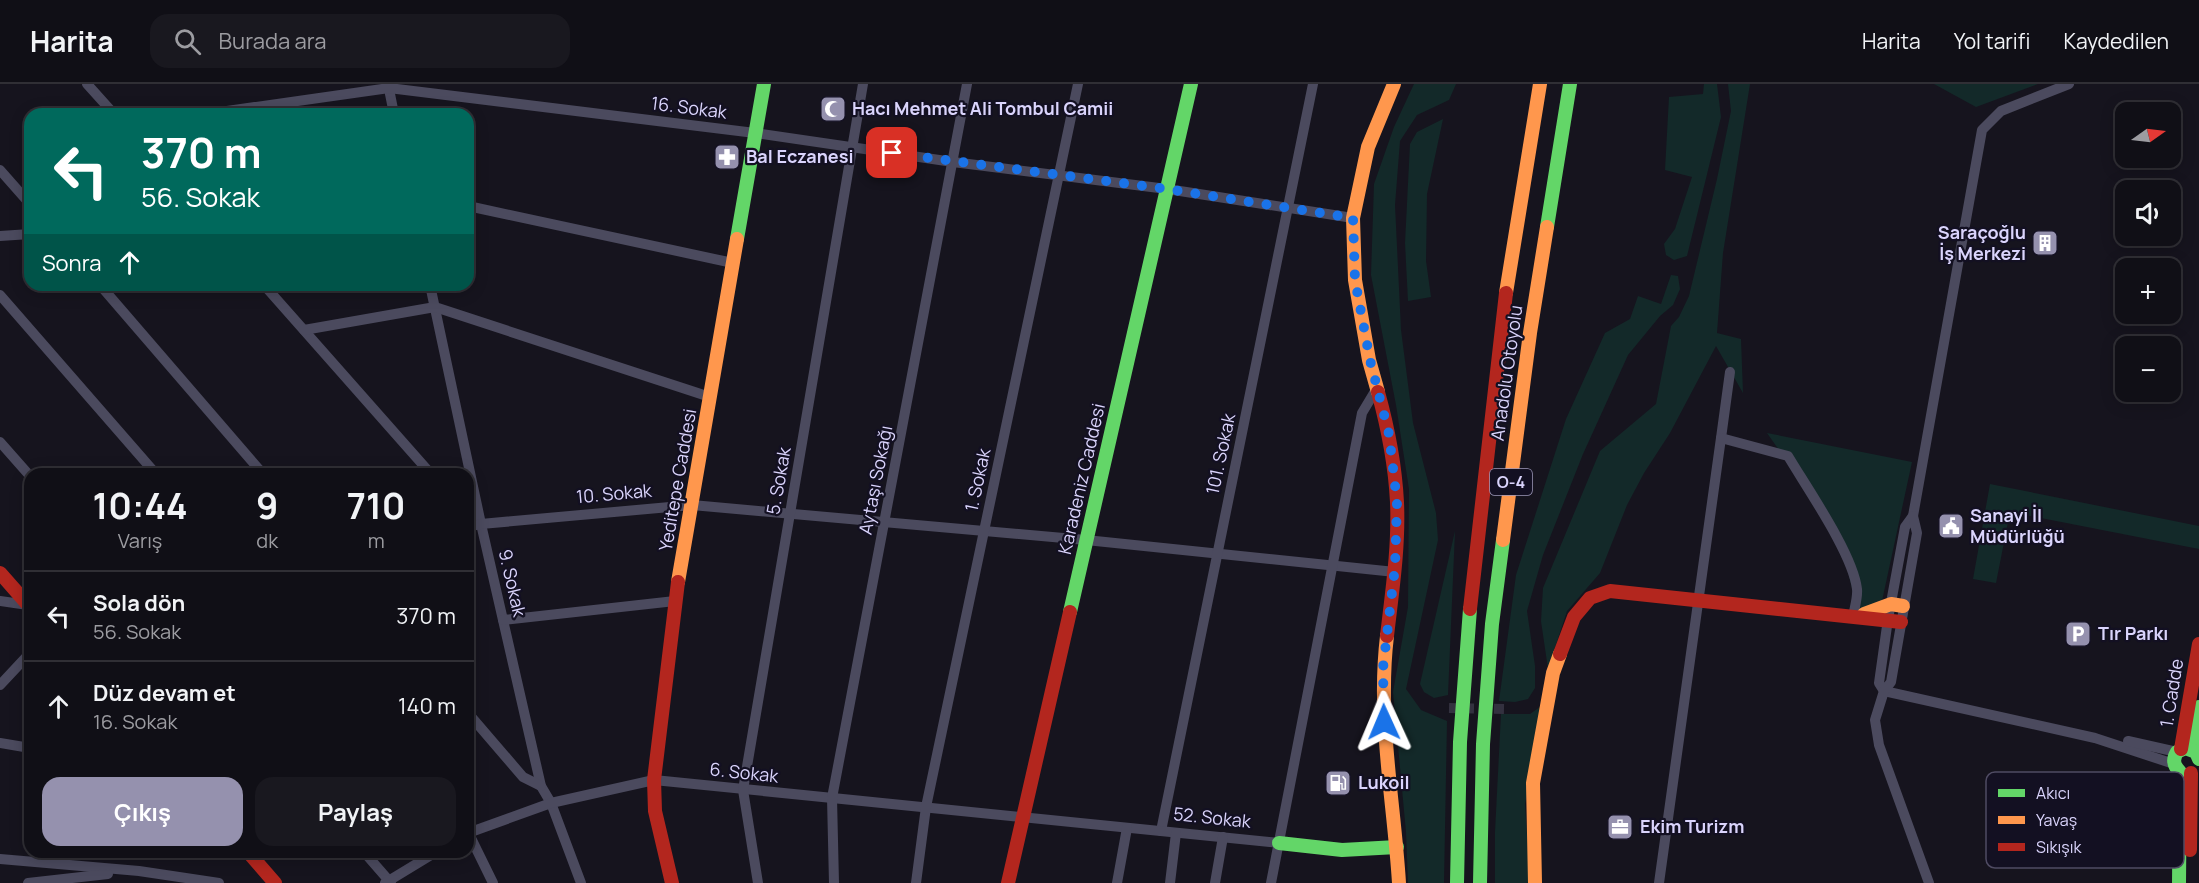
<!DOCTYPE html>
<html lang="tr">
<head>
<meta charset="utf-8">
<style>
  :root { --surface:#100f16; --page:#19181f; --text:#f1f3f6; --muted:#9c9ca1; --line:#302f35; --accent:#9591ae }
  body { margin:0; font-family:Manrope,sans-serif; background:var(--page); color:var(--text); height:100vh; display:flex; flex-direction:column; font-size:22px; white-space:nowrap }
  * { box-sizing:border-box; margin:0 }
  p { font-size:20px; color:var(--muted) }
  .icon { flex:none; width:33px; height:33px; fill:none; stroke:currentColor; stroke-width:2; stroke-linecap:round; stroke-linejoin:round }
  .map { position:relative; flex:1; overflow:hidden }
  .drawer { position:absolute; left:24px; top:384px; width:450px; height:390px; display:flex; flex-direction:column; background:var(--surface); border-radius:18px; box-shadow:0 3px 15px #0003,0 0 0 2px var(--line) }
  .drawer>* { flex:none }
  .hud { position:absolute; left:24px; top:24px; width:450px; height:183px; border-radius:18px; box-shadow:0 3px 15px #0003,0 0 0 2px var(--line); background:#00695c; color:#fff; overflow:hidden }
  .needle { width:39px; rotate:76deg }
  .buttons { position:absolute; left:2115px; top:18px; display:grid; gap:12px }
  .buttons a { display:grid; place-items:center; width:66px; height:66px; border-radius:12px; background:var(--surface); box-shadow:0 3px 15px #0003,0 0 0 2px var(--line); font-size:30px }
  .pin { position:absolute; display:grid; place-items:center; width:51px; height:51px; color:#fff; margin:-26px; border-radius:12px; box-shadow:0 3px 9px #0006 }
  .me { position:absolute; width:66px; margin:-33px; rotate:359deg; stroke-linejoin:round; filter:drop-shadow(0 0 4px #0008) }
  .turn { display:flex; align-items:center; gap:21px; height:126px; padding:0 18px; font-size:27px }
  .turn .icon { width:78px; height:78px; stroke-width:2.5 }
  .turn b { display:block; font-size:42px; line-height:51px }
  .then { display:flex; align-items:center; height:57px; padding:0 18px; background:#0003; gap:12px; font-size:22px }
  .eta { display:flex; justify-content:space-evenly; align-items:center; height:102px; text-align:center }
  .eta b { font-size:36px; font-weight:700; line-height:42px }
  .cta { display:flex; gap:12px; margin-top:auto; padding:12px 18px }
  .cta a { flex:1; height:69px; border-radius:18px; background:var(--accent); color:#fff; font-size:24px; font-weight:700; line-height:69px; text-align:center }
  .cta a+a { background:var(--page); color:var(--text) }
  ul { padding:0; list-style:none }
  li { display:flex; align-items:center; gap:18px; height:90px; padding:0 18px; border-top:2px solid var(--line) }
  li div { flex:1 }
  li b { display:block; font-size:22px }
  li em { font-style:normal }
  header { display:flex; align-items:center; gap:36px; box-sizing:border-box; height:84px; padding:0 30px; background:var(--surface); border-bottom:2px solid var(--line) }
  header strong { font-size:28px }
  nav { display:flex; gap:33px; margin-inline-start:auto; font-size:21px }
  .search { width:420px; height:54px; background:var(--page); display:flex; align-items:center; gap:15px; box-sizing:border-box; padding:0 21px; border-radius:18px; color:var(--muted); font-size:22px }
  .map>svg:first-child { display:block }
  .green { fill:#132929 }
  .lines { fill:none; stroke-linecap:round; stroke-linejoin:round }
  .street-tunnel { stroke:#33313f; stroke-width:10; stroke-dasharray:10 5; stroke-linecap:butt }
  .street { stroke:#4b4a5e; stroke-width:10 }
  .fast { stroke:#63d668; stroke-width:14 }
  .slow { stroke:#ff974d; stroke-width:14 }
  .jam { stroke:#b3261e; stroke-width:14 }
  .route { stroke:#1a73e8; stroke-width:10; stroke-dasharray:0 18 }
  .labels { text-anchor:middle; stroke-width:4.5; stroke-linejoin:round; paint-order:stroke }
  .shield { fill:#131022; stroke:#9e99bb; stroke-width:1.5 }
  .shield-label { font-size:16px; font-weight:bold; fill:#dad4fc }
  .street-label { font-size:18px; fill:#dad4fc; stroke:#131022 }
  .poi-label { font-size:18px; font-weight:bold; fill:#dad4fc; stroke:#131022; text-anchor:start }
  .key { fill:#131022; stroke:#4f4b63; stroke-width:1.5 }
  .key-label { font-size:16px; fill:#dad4fc }
</style>
</head>
<body>
<header>
<strong>Harita</strong>
<div class="search"><svg class="icon" aria-label="search" viewBox="0 0 24 24"><circle cx="10" cy="10" r="6"/><path d="M15 15l6 6"/></svg>Burada ara</div>
<nav><a>Harita</a><a>Yol tarifi</a><a>Kaydedilen</a></nav>
</header>
<div class="map">
<svg width="2199" height="799" viewBox="0 0 2199 799">
  <rect width="100%" height="100%" fill="#16141e"/>
  <g class="green">
    <polygon points="1414,0 1456,0 1449,16 1417,31 1400,57 1395,121 1401,246 1413,339 1436,429 1438,456 1406,605 1421,626 1447,637 1444,799 1408,799 1406,748 1393,608 1408,523 1409,405 1396,321 1371,191 1374,100 1394,43"/>
    <polygon points="1704,0 1717,0 1721,33 1687,172 1674,176 1666,171 1664,160 1675,145 1692,93 1665,86 1669,13 1703,10"/>
    <polygon points="1728,0 1750,0 1723,169 1717,249 1741,255 1743,309 1716,262 1670,349 1644,389 1627,421 1600,489 1567,527 1548,585 1541,537 1543,504 1600,367 1656,320 1671,242 1679,233 1689,212 1717,95 1731,27"/>
    <polygon points="1934,0 2038,0 1976,23"/>
    <polygon points="1443,35 1427,110 1426,177 1431,213 1408,217 1405,159 1410,60 1417,48"/>
    <polygon points="1671,191 1678,192 1680,205 1673,221 1660,232 1628,271 1583,370 1543,471 1527,527 1535,582 1535,604 1528,615 1515,618 1499,617 1516,491 1566,335 1605,249 1630,235 1638,212 1661,220"/>
    <polygon points="1767,349 1912,378 1882,517 1858,528 1839,452"/>
    <polygon points="1990,400 2199,442 2199,465 2010,428 1996,499 1973,495"/>
    <polygon points="1455,447 1448,611 1434,614 1424,608 1420,600"/>
    <polygon points="1544,620 1525,720 1530,799 1495,799 1495,748 1501,630 1530,630"/>
  </g>
  <g class="lines">
    <polyline class="street-tunnel" points="1449,624 1504,625"/>
    <g class="street">
      <polyline points="87,0 114,30"/>
      <polyline points="388,0 394,30"/>
      <polyline points="2069,0 2001,27 1982,46 1913,432 1905,443 1888,535 1879,599 1884,607 2095,654 2174,680"/>
      <polyline points="206,30 389,4 755,49 953,78 1167,105 1353,134"/>
      <polyline points="0,86 30,120"/>
      <polyline points="468,122 733,179"/>
      <polyline points="0,152 30,150"/>
      <polyline points="100,201 263,390"/>
      <polyline points="264,201 431,390"/>
      <polyline points="430,201 481,440 541,702 551,719 581,799"/>
      <polyline points="0,211 156,390"/>
      <polyline points="304,246 435,223 710,313"/>
      <polyline points="1721,354 1730,288"/>
      <polyline points="0,358 30,392"/>
      <polyline points="1913,432 1917,449 1891,598 1884,607 1875,636 1879,661 1929,799"/>
      <polyline points="468,443 481,440 692,421 1086,456 1395,488"/>
      <polyline points="0,517 28,521"/>
      <polyline points="503,536 675,517"/>
      <polyline points="0,601 30,569"/>
      <polyline points="468,629 523,693 541,702"/>
      <polyline points="2128,657 2177,668"/>
      <polyline points="0,659 30,664"/>
      <polyline points="1161,747 1313,0"/>
      <polyline points="468,748 493,799"/>
      <polyline points="468,749 551,719 654,696 1279,759"/>
      <polyline points="364,768 391,799"/>
      <polyline points="0,775 139,787 219,799"/>
      <polyline points="28,799 108,790"/>
      <polyline points="385,799 436,768"/>
      <polyline points="758,799 743,706 863,0"/>
      <polyline points="834,799 832,714 967,0"/>
      <polyline points="916,799 926,723 1078,0"/>
      <polyline points="1117,799 1127,744"/>
      <polyline points="1170,799 1176,749"/>
      <polyline points="1215,799 1223,753"/>
      <polyline points="1271,799 1362,329 1377,304"/>
      <path d="M1659,799L1721,354L1788,372C1807,404 1853,470 1857,505C1858,514 1854,525 1853,533"/>
    </g>
    <g class="fast">
      <polyline points="1547,143 1570,0"/>
      <polyline points="737,155 764,0"/>
      <polyline points="1070,528 1191,0"/>
      <polyline points="2193,666 2199,623"/>
      <polyline points="1279,759 1342,766 1397,763"/>
      <polyline points="1457,799 1460,658 1470,525"/>
      <polyline points="1480,799 1483,660 1492,540 1503,456"/>
      <path d="M2179,799L2180,688C2174,682 2172,676 2177,668L2185,664L2196,668L2199,675"/>
    </g>
    <g class="slow">
      <polyline points="1506,209 1540,0"/>
      <polyline points="1378,308 1369,276 1355,196 1353,134 1368,63 1394,0"/>
      <polyline points="1503,456 1530,249 1547,143"/>
      <polyline points="678,498 737,155"/>
      <polyline points="1864,530 1891,520 1903,522"/>
      <path d="M1387,552C1377,635 1394,717 1399,799"/>
      <polyline points="1535,799 1533,699 1553,589 1560,570"/>
    </g>
    <g class="jam">
      <path d="M1378,308C1388,344 1395,380 1397,418C1399,463 1392,508 1387,552"/>
      <polyline points="0,489 30,523"/>
      <polyline points="1470,525 1506,209"/>
      <polyline points="1560,570 1574,533 1590,514 1610,507 1901,538"/>
      <polyline points="2181,665 2199,560"/>
      <polyline points="2190,766 2191,689"/>
      <polyline points="248,768 275,799"/>
      <polyline points="672,799 655,727 654,696 678,498"/>
      <polyline points="1008,799 1070,528"/>
    </g>
  </g>
  <g class="lines">
    <polyline class="route" points="892,69 1167,105 1353,134 1355,196 1370,276 1389,350 1397,418 1395,483 1383,584 1384,638"/>
  </g>
  <defs>
    <g id="mosque-square" transform="scale(1.35)"><rect x="-9" y="-9" width="18" height="18" rx="4" fill="#9591ae" stroke="#131022"/><path d="M3.5-4.9A6 6 0 1 0 3.5 4.9A5 5 0 1 1 3.5-4.9Z" fill="#fff"/></g>
    <g id="pharmacy-square" transform="scale(1.35)"><rect x="-9" y="-9" width="18" height="18" rx="4" fill="#9591ae" stroke="#131022"/><path d="M-2-6h4v4h4v4h-4v4h-4v-4h-4v-4h4Z" fill="#fff"/></g>
    <g id="building-square" transform="scale(1.35)"><rect x="-9" y="-9" width="18" height="18" rx="4" fill="#9591ae" stroke="#131022"/><path d="M-4-6H4V6H1V3H-1V6H-4ZM-2.5-4.3h1.7v1.8h-1.7ZM.8-4.3h1.7v1.8H.8ZM-2.5-1h1.7V.8h-1.7ZM.8-1h1.7V.8H.8Z" fill="#fff"/></g>
    <g id="civic-square" transform="scale(1.35)"><rect x="-9" y="-9" width="18" height="18" rx="4" fill="#9591ae" stroke="#131022"/><path d="M-.6-6.5H3V-4.5H.6V-3L4-1V1h2V6H-6V1h2V-1L-.6-3ZM-1.2 2.5V6h2.4V2.5Z" fill="#fff"/></g>
    <g id="parking-square" transform="scale(1.35)"><rect x="-9" y="-9" width="18" height="18" rx="4" fill="#9591ae" stroke="#131022"/><path d="M-3.5-5.5H1a3.5 3.5 0 0 1 0 7H-1V5.5H-3.5ZM-1-3.4V-.6H.8a1.4 1.4 0 0 0 0-2.8Z" fill="#fff"/></g>
    <g id="fuel-square" transform="scale(1.35)"><rect x="-9" y="-9" width="18" height="18" rx="4" fill="#9591ae" stroke="#131022"/><path d="M-5.5-6h7V0h2V4h1.3V-2.5L3-4.5l.8-.8L6-3V5H2.5V1h-1V6h-7ZM-4.2-4.7v3.2H.2V-4.7Z" fill="#fff"/></g>
    <g id="office-square" transform="scale(1.35)"><rect x="-9" y="-9" width="18" height="18" rx="4" fill="#9591ae" stroke="#131022"/><path d="M-6-3h4V-5.5h4V-3h4V5H-6ZM-1-4.5V-3h2v-1.5ZM-6 0V1H6V0Z" fill="#fff"/></g>
  </defs>
  <g fill-rule="evenodd">
    <use href="#mosque-square" x="833" y="25"/>
    <use href="#pharmacy-square" x="727" y="73"/>
    <use href="#building-square" x="2045" y="159"/>
    <use href="#civic-square" x="1951" y="442"/>
    <use href="#parking-square" x="2078" y="550"/>
    <use href="#fuel-square" x="1338" y="699"/>
    <use href="#office-square" x="1620" y="743"/>
  </g>
  <g class="labels">
    <rect class="shield" x="1490" y="385" width="42" height="26" rx="4.5"/>
    <g class="shield-label">
      <text x="1511" y="404">O-4</text>
    </g>
    <g class="street-label">
      <text transform="translate(689 24) rotate(7)" y="6">16. Sokak</text>
      <text transform="translate(1507 289) rotate(-82)" y="6">Anadolu Otoyolu</text>
      <text transform="translate(1221 370) rotate(-78)" y="6">101. Sokak</text>
      <text transform="translate(1082 395) rotate(-77)" y="6">Karadeniz Caddesi</text>
      <text transform="translate(678 396) rotate(-80)" y="6">Yeditepe Caddesi</text>
      <text transform="translate(876 396) rotate(-79)" y="6">Aytaşı Sokağı</text>
      <text transform="translate(978 396) rotate(-78)" y="6">1. Sokak</text>
      <text transform="translate(779 397) rotate(-80)" y="6">5. Sokak</text>
      <text transform="translate(614 410) rotate(-5)" y="6">10. Sokak</text>
      <text transform="translate(512 499) rotate(77)" y="6">9. Sokak</text>
      <text transform="translate(2172 609) rotate(-81)" y="6">1. Cadde</text>
      <text transform="translate(744 689) rotate(6)" y="6">6. Sokak</text>
      <text transform="translate(1212 734) rotate(6)" y="6">52. Sokak</text>
    </g>
    <g class="poi-label">
      <text x="852" y="31">Hacı Mehmet Ali Tombul Camii</text>
      <text x="746" y="79">Bal Eczanesi</text>
      <text x="2026" y="155" text-anchor="end">Saraçoğlu<tspan x="2026" dy="21">İş Merkezi</tspan></text>
      <text x="1970" y="438">Sanayi İl<tspan x="1970" dy="21">Müdürlüğü</tspan></text>
      <text x="2098" y="556">Tır Parkı</text>
      <text x="1358" y="705">Lukoil</text>
      <text x="1640" y="749">Ekim Turizm</text>
    </g>
  </g>
  <rect x="1986" y="688" width="198" height="96" rx="9" class="key"/>
  <rect x="1998" y="705" width="27" height="8" fill="#63d668"/>
  <rect x="1998" y="732" width="27" height="8" fill="#ff974d"/>
  <rect x="1998" y="759" width="27" height="8" fill="#b3261e"/>
  <g class="key-label">
    <text x="2036" y="715">Akıcı</text>
    <text x="2036" y="742">Yavaş</text>
    <text x="2036" y="769">Sıkışık</text>
  </g>
</svg>
<div class="buttons">
<a><svg class="needle" viewBox="-14 -14 28 28"><path d="M0-13l5 13h-10z" fill="#e53935"/><path d="M0 13l5-13h-10z" fill="#9c9ca1"/></svg></a>
<a><svg class="icon" aria-label="sound" viewBox="0 0 24 24"><path d="M4 9h4l5-4v14l-5-4H4zM17 9q2 3 0 6"/></svg></a>
<a>+</a>
<a>−</a>
</div>
<div class="pin" style="left:892px;top:69px;background:#d93025"><svg class="icon" aria-label="arrive" viewBox="0 0 24 24"><path d="M6 21V4h12l-3 4 3 4H6"/></svg></div>
<svg class="me" style="left:1384px;top:638px" viewBox="-20 -20 40 40"><path d="M0-17L14 15 0 8-14 15z" fill="#1a73e8" stroke="#fff" stroke-width="4"/></svg>
<div class="hud">
<div class="turn"><svg class="icon" aria-label="left" viewBox="0 0 24 24"><path d="M17 20v-9H6M10 6l-5 5 5 5"/></svg><div><b>370 m</b>56. Sokak</div></div>
<div class="then">Sonra<svg class="icon" aria-label="ahead" viewBox="0 0 24 24"><path d="M12 20V5M6 11l6-6 6 6"/></svg></div>
</div>
<section class="drawer">
<div class="eta">
<div><b>10:44</b><p>Varış</p></div>
<div><b>9</b><p>dk</p></div>
<div><b>710</b><p>m</p></div>
</div>
<ul>
<li><svg class="icon" aria-label="left" viewBox="0 0 24 24"><path d="M17 20v-9H6M10 6l-5 5 5 5"/></svg><div><b>Sola dön</b><p>56. Sokak</p></div><em>370 m</em></li>
<li><svg class="icon" aria-label="ahead" viewBox="0 0 24 24"><path d="M12 20V5M6 11l6-6 6 6"/></svg><div><b>Düz devam et</b><p>16. Sokak</p></div><em>140 m</em></li>
</ul>
<div class="cta"><a>Çıkış</a><a>Paylaş</a></div>
</section>
</div>
</body>
</html>
